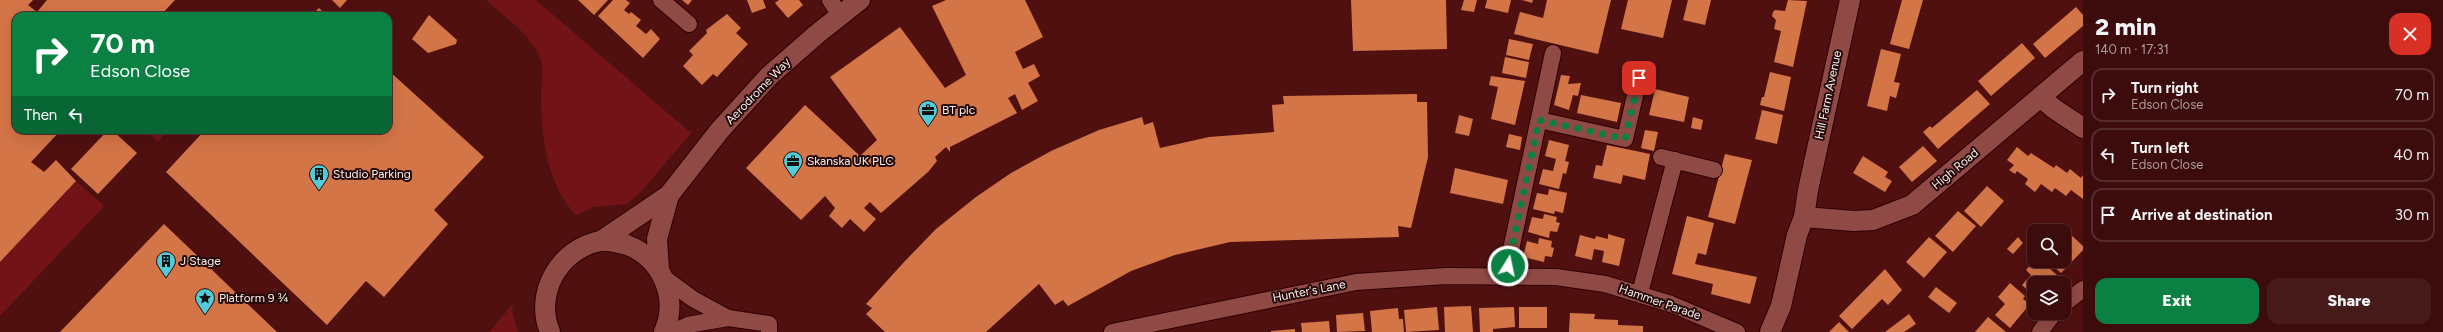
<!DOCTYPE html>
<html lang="en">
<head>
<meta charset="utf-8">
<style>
  :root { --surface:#3c0c0c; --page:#471a1a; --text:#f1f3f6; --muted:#ac9b9d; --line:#552c2d; --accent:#0b8043 }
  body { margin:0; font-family:Figtree,sans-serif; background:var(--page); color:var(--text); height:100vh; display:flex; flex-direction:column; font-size:15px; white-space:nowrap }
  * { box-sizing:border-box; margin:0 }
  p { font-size:13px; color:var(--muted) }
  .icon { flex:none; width:22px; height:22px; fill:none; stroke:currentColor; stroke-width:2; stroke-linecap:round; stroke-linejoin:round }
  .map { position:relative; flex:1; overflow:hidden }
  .drawer { display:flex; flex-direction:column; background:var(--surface); width:360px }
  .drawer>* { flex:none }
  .hud { position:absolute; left:12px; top:12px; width:380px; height:122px; border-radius:12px; box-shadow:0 4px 16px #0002,0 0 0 1px var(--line); background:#0b8043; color:#fff; overflow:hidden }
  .controls { position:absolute; left:2027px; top:224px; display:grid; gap:8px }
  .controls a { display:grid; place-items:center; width:44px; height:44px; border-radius:8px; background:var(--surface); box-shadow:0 4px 16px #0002,0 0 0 1px var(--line); font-size:20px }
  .pin { position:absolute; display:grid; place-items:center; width:34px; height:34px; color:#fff; margin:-17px; border-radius:8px; box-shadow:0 2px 6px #0006 }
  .me { position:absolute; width:44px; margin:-22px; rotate:10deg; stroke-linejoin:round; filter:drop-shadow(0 0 3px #0008) }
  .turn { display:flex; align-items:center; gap:14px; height:84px; padding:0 12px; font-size:18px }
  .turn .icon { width:52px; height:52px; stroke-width:2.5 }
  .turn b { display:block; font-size:28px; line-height:34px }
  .then { display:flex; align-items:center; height:38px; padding:0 12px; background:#0003; gap:8px; font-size:15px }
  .round { display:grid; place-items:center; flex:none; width:42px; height:42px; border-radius:12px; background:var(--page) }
  .overview { display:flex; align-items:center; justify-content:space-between; height:68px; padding:0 12px }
  h1 { font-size:24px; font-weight:800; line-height:30px }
  .action { display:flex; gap:8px; margin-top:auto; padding:8px 12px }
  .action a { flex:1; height:46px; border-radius:12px; background:var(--accent); color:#fff; font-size:16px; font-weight:800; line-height:46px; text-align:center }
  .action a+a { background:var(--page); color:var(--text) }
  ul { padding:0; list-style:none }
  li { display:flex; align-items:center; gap:12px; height:54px; margin:0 8px 6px; padding:0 4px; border:2px solid var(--line); border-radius:12px }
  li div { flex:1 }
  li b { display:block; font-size:15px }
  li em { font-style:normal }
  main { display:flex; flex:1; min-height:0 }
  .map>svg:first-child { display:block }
  .green { fill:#721417 }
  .building { fill:#d47547 }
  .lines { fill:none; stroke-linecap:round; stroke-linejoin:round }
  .minor-casing { stroke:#2d0002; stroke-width:18 }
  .tertiary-casing { stroke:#2d0002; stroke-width:22 }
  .minor { stroke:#904a45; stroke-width:16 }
  .tertiary { stroke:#904a45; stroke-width:20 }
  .route { stroke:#0b8043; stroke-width:7; stroke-dasharray:0 12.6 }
  .labels { text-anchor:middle; stroke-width:4; stroke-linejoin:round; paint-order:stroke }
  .street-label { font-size:12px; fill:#f9f0ef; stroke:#250908 }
  .poi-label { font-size:12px; fill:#f9f0ef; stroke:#250908; text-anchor:start }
</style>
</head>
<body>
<main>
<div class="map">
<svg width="2083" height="332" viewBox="0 0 2083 332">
  <rect width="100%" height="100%" fill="#501010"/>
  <g class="green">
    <path d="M486,0H536L691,133L639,194L627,204L594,207L576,215C547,186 541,134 541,94C541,82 545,66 539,55C529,33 503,16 486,0Z"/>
    <polygon points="145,130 168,130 158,142"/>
    <polygon points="76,181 104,206 0,316 0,262"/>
    <polygon points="513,304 512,311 518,332 489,332"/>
  </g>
  <g class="building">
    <polygon points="0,0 33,0 28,5 37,12 47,0 175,0 160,16 16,16 16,130 61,130 31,162 44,172 56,160 76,181 0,262"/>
    <polygon points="332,0 347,0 340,8"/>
    <polygon points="578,0 608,0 594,15"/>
    <polygon points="613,0 626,0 630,3 624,10 629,14 631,12 641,20 636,26 646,34 651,29 660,39 643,58 598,16"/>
    <polygon points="682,0 692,0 688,5"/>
    <polygon points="747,0 763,0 766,8 752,13"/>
    <polygon points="779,0 799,0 803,5 788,18 775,3"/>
    <polygon points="946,0 1025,0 1043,37 1015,52 1023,69 1034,64 1040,76 1028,83 1038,101 1022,110 1015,94 1008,98 1017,113 950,147 950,152 946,147 935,157 937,161 928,172 881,213 870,202 864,208 876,219 864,232 850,219 842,228 829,216 835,208 825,196 801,220 746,168 805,105 860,156 877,140 830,77 900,27 945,88 966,75 932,6"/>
    <polygon points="1351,0 1446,0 1447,49 1353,51"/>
    <polygon points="1464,0 1477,0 1474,12 1461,10"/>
    <polygon points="1487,0 1511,0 1508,13 1485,8"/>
    <polygon points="1522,0 1533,0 1532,3"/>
    <polygon points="1547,0 1611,0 1598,54 1514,34 1520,12 1543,18"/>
    <polygon points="1628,0 1672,0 1663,38 1621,29"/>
    <polygon points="1688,0 1711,0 1705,25 1683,20"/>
    <polygon points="1788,0 1807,1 1793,67 1774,62 1781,31 1774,29 1776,20 1772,16 1773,12 1775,10 1785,11"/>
    <polygon points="1902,0 1923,0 1909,49 1890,44"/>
    <polygon points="2076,7 2083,15 2083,26 2045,58 2033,44"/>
    <polygon points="319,8 323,12 328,16 311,16"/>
    <polygon points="727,14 741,28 736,33 748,44 717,77 713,74 702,85 683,66 693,55 689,51 707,33 706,30"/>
    <polygon points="429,15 457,40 456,44 428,53 412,39"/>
    <polygon points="1509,39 1533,44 1529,60 1506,55"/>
    <polygon points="2022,43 2035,58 1991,96 1978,81"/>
    <polygon points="1881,49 1901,54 1894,82 1900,83 1896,98 1890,96 1887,111 1867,106"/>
    <polygon points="1505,57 1529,62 1526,78 1502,73"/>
    <polygon points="388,70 484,157 434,210 448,224 384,297 366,281 327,325 166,172 205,130 388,130"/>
    <polygon points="1770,72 1791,77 1784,111 1760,105 1762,97 1764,97"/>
    <polygon points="1561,75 1570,76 1568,84 1581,83 1578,96 1573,95 1569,110 1554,105"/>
    <polygon points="1491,76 1525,81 1515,125 1491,119 1498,87 1489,85"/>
    <polygon points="1655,89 1689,97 1684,122 1649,115"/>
    <polygon points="1977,90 1990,104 1938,149 1923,132 1930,126 1932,128"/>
    <polygon points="1417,94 1417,102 1427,102 1428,157 1411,228 1398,226 1399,237 1230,242 1175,255 1131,271 1068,306 1063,300 1055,305 1039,284 986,332 885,332 866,314 872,308 866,304 905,261 936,229 976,197 1011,173 1051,151 1099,130 1142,117 1144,125 1153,122 1160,148 1209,137 1274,132 1272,105 1284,104 1283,96"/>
    <polygon points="1581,95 1621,103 1617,122 1577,113"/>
    <polygon points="1762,110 1783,115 1777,144 1755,139"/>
    <polygon points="1459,115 1473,119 1469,136 1455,133"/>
    <polygon points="1693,117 1703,120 1701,130 1691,128"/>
    <polygon points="108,130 112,130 137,153 98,194 71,169"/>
    <polygon points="1645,130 1658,132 1654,151 1641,148"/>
    <polygon points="1509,134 1522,137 1520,150 1506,147"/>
    <polygon points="1549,140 1569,145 1565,161 1569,162 1566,174 1563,173 1559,189 1539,184 1543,169 1553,171 1556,159 1545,156"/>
    <polygon points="1607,145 1650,154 1645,180 1623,175 1621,184 1593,178 1596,165 1602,166"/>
    <polygon points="1923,146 1937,161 1912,182 1899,167"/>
    <polygon points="2017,147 2028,156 2031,153 2054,168 2056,165 2067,173 2070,169 2081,178 2083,175 2083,199 2071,190 2066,196 2055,188 2052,192 2041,184 2035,192 2025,184 2028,179 2017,171 2015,174 2009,170 2014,165 2007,160"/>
    <polygon points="1725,154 1752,160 1735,224 1708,217"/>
    <polygon points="1863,156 1888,172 1885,177 1892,181 1885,192 1853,173"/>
    <polygon points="1455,168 1508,180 1503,204 1450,193"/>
    <polygon points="1987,186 2004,201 1981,227 1964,211"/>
    <polygon points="1549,189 1567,193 1563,213 1555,211 1554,214 1533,209 1537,193 1548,195"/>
    <polygon points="1958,211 1976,226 1953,252 1935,236"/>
    <polygon points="1544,214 1557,217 1556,222 1560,223 1557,232 1550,231 1549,238 1528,232 1532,217 1543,219"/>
    <polygon points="1687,216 1714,223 1706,255 1698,253 1695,264 1757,277 1750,304 1711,294 1713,284 1672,274"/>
    <polygon points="164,224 277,332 60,332"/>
    <polygon points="2069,233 2083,246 2083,250 2061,273 2047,261 2064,261 2064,238"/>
    <polygon points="1608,234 1625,239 1619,266 1602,262 1604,251 1594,249 1592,260 1575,256 1580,235 1595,239 1596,236 1608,239"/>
    <polygon points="1929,237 1947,252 1924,278 1906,262"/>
    <polygon points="2018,237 2023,243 2013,254 2007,249"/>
    <polygon points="1539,238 1552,241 1551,247 1554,248 1552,257 1545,256 1544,262 1523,257 1527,241 1538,244"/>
    <polygon points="2034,261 2041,261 2057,275 2051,283 2034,283 2034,296 2022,285 2031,275 2026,270"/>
    <polygon points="1885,269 1902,290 1888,305 1882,299 1852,329 1839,316"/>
    <polygon points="2010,283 2025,296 2023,299 2030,304 2010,328 1995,315 2005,304 1998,297"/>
    <polygon points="1936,287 1957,303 1949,313 1928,297"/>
    <polygon points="1471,306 1473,332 1445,332 1444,307"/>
    <polygon points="1437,307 1439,330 1406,332 1404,310"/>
    <polygon points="1514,307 1515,327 1493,329 1493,332 1480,332 1479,308"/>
    <rect x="1519" y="307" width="28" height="21"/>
    <polygon points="1398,308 1399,319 1403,319 1404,332 1372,332 1370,311"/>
    <polygon points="1363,313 1365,331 1337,332 1336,315"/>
    <polygon points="1570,313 1595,314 1594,319 1618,320 1618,325 1643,326 1643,332 1569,332"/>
    <polygon points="1909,314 1916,324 1904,332 1885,332"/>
    <polygon points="1988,317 2006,332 1975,332"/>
    <polygon points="1329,321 1330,332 1302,332 1301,323"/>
    <polygon points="1839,322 1849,332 1829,332"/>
    <polygon points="1295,329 1295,332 1271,332 1271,331"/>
  </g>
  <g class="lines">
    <g class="minor-casing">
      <g id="minor">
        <polyline points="661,0 689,24"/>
        <polyline points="830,0 840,15"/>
        <polyline points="1539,120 1625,139 1639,78"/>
        <polyline points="1661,157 1714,170"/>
        <polyline points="1509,276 1509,259 1553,53"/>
        <polyline points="663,277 693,299 728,318 769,324 769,332"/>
        <polyline points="1640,293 1675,160"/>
        <polyline points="2064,304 2083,289"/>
        <polyline points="672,332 688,325 728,318"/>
        <polyline points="1112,332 1356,282 1446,276 1556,277 1605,284 1671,304 1737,332"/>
        <polyline points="2040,332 2054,313"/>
      </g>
    </g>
    <g class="tertiary-casing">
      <g id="tertiary">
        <polyline points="2041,97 2053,108 2083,128"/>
        <polyline points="1804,217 1854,221 1873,220 1912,205 2083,61"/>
        <polyline points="601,241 669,195 720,130 769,76 817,34 860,0"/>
        <polyline points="659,270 657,239 669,195"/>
        <path d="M550,332C534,294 559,249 600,241C608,240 619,243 627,245C662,258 679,298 664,332"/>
        <polyline points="1770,332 1781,306 1797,235 1804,217 1808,190 1850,0"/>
      </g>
    </g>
    <use href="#minor" class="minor"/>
    <use href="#tertiary" class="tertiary"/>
  </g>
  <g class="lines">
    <polyline class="route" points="1508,266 1539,120 1625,139 1639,78"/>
  </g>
  <defs>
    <g id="office-pin" transform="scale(1)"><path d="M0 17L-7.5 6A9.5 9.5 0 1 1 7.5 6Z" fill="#52cbd8" stroke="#250908"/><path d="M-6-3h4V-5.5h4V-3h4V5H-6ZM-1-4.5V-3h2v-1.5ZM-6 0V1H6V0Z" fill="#111"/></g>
    <g id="building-pin" transform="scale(1)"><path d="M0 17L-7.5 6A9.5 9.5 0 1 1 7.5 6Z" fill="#52cbd8" stroke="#250908"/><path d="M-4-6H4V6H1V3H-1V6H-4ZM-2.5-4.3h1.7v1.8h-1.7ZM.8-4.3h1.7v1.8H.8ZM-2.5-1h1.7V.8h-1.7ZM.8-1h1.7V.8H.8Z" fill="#111"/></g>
    <g id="sight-pin" transform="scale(1)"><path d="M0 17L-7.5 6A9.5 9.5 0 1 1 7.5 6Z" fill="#52cbd8" stroke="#250908"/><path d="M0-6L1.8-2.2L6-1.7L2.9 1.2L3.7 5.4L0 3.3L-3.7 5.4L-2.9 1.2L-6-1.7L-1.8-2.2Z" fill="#111"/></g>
  </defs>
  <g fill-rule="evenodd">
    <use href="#office-pin" x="928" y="110"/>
    <use href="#office-pin" x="793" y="161"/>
    <use href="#building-pin" x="319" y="174"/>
    <use href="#building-pin" x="166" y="261"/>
    <use href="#sight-pin" x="205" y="298"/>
  </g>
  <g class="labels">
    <g class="street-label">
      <text transform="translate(758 91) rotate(-46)" y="4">Aerodrome Way</text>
      <text transform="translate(1828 95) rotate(-78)" y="4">Hill Farm Avenue</text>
      <text transform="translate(1955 169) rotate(-40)" y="4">High Road</text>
      <text transform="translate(1309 291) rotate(-11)" y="4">Hunter's Lane</text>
      <text transform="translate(1660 302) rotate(19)" y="4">Hammer Parade</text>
    </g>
    <g class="poi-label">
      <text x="942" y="114">BT plc</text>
      <text x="807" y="165">Skanska UK PLC</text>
      <text x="333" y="178">Studio Parking</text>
      <text x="180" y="265">J Stage</text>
      <text x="219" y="302">Platform 9 ¾</text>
    </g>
  </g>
</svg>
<div class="controls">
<a><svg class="icon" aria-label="search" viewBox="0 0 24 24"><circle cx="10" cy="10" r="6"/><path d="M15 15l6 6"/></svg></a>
<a><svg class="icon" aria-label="layers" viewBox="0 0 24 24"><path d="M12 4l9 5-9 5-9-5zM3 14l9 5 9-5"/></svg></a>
</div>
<div class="pin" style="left:1639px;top:78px;background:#d93025"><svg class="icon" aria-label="arrive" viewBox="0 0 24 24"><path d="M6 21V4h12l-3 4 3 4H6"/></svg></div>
<svg class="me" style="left:1508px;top:266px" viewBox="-20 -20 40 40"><circle r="17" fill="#0b8043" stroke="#fff" stroke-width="3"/><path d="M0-11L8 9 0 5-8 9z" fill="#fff"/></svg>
<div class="hud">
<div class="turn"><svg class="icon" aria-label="right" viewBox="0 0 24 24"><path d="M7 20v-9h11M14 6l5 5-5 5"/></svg><div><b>70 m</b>Edson Close</div></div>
<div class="then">Then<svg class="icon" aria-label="left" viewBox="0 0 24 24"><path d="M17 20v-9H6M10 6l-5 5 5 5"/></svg></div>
</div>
</div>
<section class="drawer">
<div class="overview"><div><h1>2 min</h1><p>140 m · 17:31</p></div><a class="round" style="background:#d93025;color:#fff"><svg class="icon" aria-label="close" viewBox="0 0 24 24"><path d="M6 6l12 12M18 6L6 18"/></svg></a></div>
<ul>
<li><svg class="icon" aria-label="right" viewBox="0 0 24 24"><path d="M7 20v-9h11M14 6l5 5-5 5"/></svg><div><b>Turn right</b><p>Edson Close</p></div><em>70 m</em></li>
<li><svg class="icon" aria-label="left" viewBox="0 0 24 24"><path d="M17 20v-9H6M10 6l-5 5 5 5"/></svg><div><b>Turn left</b><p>Edson Close</p></div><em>40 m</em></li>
<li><svg class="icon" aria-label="arrive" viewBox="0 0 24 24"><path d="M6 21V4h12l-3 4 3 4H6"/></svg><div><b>Arrive at destination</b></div><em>30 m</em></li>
</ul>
<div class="action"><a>Exit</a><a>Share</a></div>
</section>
</main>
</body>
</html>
